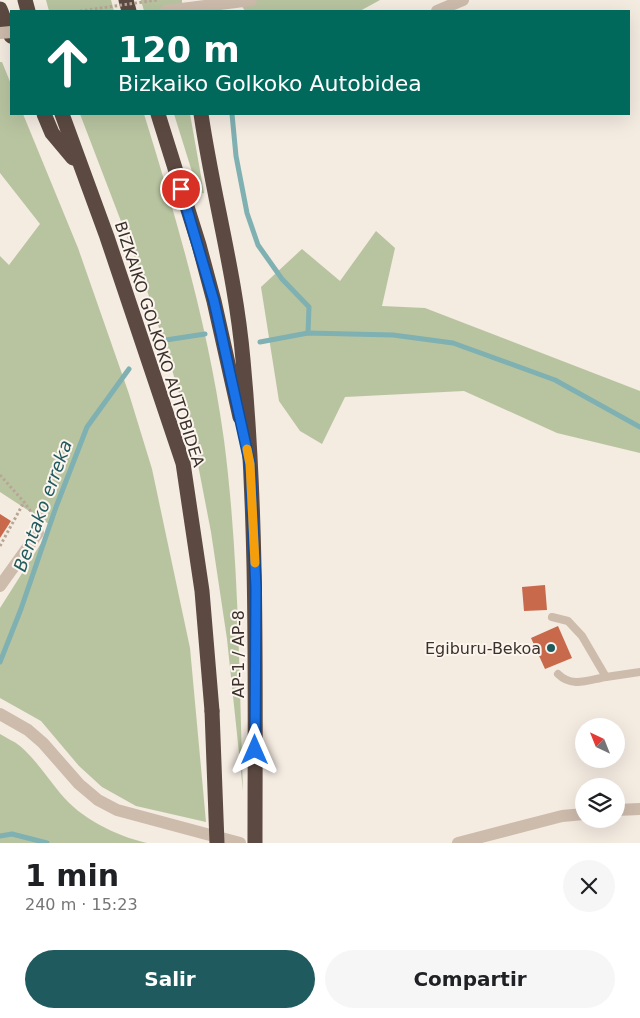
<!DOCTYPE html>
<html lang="es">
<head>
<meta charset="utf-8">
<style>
  :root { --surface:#fff; --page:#f6f6f6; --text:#202124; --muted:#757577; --accent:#1f5a5e }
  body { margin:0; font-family:"DejaVu Sans",sans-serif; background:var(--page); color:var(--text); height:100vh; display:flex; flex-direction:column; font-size:19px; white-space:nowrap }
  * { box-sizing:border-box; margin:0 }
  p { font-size:16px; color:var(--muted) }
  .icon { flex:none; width:28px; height:28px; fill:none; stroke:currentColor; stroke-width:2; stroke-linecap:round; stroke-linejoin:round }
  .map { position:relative; height:843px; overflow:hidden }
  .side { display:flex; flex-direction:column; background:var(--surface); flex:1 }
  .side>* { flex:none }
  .top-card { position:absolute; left:10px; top:10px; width:620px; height:105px; border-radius:0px; box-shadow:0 5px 20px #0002; background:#00695c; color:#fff; overflow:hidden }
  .needle { width:32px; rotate:317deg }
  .fabs { position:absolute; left:575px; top:718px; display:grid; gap:10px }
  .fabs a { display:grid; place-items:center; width:50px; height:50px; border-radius:50%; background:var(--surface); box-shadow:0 5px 20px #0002; font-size:25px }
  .pin { position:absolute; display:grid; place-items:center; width:42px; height:42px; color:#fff; margin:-21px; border:2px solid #fff; border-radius:50%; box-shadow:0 1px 5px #0007 }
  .me { position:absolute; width:55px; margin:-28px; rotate:0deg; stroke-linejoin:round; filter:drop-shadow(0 0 4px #0008) }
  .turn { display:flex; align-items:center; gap:18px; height:105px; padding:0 25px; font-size:22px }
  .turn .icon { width:65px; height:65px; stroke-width:2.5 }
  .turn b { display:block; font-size:35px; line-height:42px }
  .round { display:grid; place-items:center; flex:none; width:52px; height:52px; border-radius:26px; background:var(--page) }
  .summary { display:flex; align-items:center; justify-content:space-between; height:85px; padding:0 25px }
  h1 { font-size:30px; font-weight:700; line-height:38px }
  .action { display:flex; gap:10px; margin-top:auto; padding:10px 25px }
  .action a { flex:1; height:58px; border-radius:30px; background:var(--accent); color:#fff; font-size:20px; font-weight:700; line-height:58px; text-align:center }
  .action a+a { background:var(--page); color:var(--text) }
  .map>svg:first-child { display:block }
  .green { fill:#b8c4a0 }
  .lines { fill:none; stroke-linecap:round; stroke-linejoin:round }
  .stream { stroke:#7fb0b2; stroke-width:5 }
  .building { fill:#c8694b }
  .path { stroke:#b9a596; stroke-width:3; stroke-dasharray:2.5 2.5; stroke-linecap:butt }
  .service { stroke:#cdbbac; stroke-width:8 }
  .minor { stroke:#cdbbac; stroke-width:12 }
  .motorway { stroke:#5c4a42; stroke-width:15 }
  .path-bridge { stroke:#b9a596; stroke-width:3; stroke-dasharray:2.5 2.5; stroke-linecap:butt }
  .minor-bridge { stroke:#cdbbac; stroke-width:12 }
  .motorway-bridge { stroke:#5c4a42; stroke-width:15 }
  .route-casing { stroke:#114b97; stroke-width:12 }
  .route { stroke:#1a73e8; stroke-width:9 }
  .slow { stroke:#f59e0b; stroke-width:9 }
  .poi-dot { fill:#1f5a5e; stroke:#fbf5ee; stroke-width:2 }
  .labels { text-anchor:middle; stroke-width:4; stroke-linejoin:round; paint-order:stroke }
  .street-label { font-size:16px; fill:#3b302b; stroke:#fbf5ee }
  .poi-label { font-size:16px; fill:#3b302b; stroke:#fbf5ee; text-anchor:end }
  .water-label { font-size:18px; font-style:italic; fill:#1f5a5e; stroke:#fbf5ee }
</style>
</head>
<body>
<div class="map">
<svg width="640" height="843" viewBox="0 0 640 843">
  <rect width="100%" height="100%" fill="#f4ebe1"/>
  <g class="green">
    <polygon points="46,0 111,0 114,11 49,11"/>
    <polygon points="141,0 182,0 182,11 144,11"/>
    <polygon points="238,0 380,0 360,11 245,11"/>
    <polygon points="0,62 2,62 11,84 11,114 23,114 78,248 129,394 152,469 190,648 206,822 136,806 102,787 79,766 41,721 0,698 0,608 52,526 0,492 0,256 9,265 40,224 0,173"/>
    <path d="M80,114H144C177,221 209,329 224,440C239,556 239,674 243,791L227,639L211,532L194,444L168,356L145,284Z"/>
    <polygon points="174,114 190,114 204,193 199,194"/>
    <polygon points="376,231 395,248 382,306 425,308 640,391 640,453 557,433 464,391 345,397 322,444 300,431 279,401 261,287 302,249 340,281"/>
    <path d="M0,734C6,738 14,741 20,746C36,760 47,777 60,793C80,818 116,836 147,843H0Z"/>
  </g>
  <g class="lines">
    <g class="stream">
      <polyline points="232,114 236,156 247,213 258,245 282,279 309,307 308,333"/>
      <polyline points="166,340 205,334"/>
      <polyline points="260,342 308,333 393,335 453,343 555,380 640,427"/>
      <polyline points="0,662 21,609 56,507 87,427 129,369"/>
      <polyline points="0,836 12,834 47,843"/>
    </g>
  </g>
  <g class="building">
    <polygon points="0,514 11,521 0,538"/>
    <polygon points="545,585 547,610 524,611 522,587"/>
    <polygon points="558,626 572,658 545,669 531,638"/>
  </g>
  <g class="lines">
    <g class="path">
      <polyline points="0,475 24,502 38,521"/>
      <polyline points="0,546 24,502"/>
      <polyline points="593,823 609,821"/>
    </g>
    <g class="service">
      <polyline points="552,617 568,621 582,636 606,677 640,672"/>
      <path d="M558,674C572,688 588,680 606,677"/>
    </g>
    <g class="minor">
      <polyline points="437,11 463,0"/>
      <polyline points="0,586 38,533"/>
      <polyline points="0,714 28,730 43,743 79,784 98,800 117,810 240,843"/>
      <polyline points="616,810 640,809"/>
      <polyline points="458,843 562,816 584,814"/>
    </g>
    <g class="motorway">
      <polyline points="25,0 28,11"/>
      <polyline points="126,0 129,11"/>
      <polyline points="0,9 11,36"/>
      <polyline points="44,114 52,133 73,158"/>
      <polyline points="62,114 107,237 183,463 202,591 212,711"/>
      <polyline points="158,114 199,245 214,301 240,417"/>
      <path d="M201,114C213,196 236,277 243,360C258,520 255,682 255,843"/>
    </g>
    <polyline class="path-bridge" points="80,11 157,0"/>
    <g class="minor-bridge">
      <polyline points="166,11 251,0"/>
      <polyline points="0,33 11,32"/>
    </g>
    <polyline class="motorway-bridge" points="212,711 217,843"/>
  </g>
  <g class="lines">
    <g class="route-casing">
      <polyline id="route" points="181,189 214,301 250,464 256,588 255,750"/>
    </g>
    <use href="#route" class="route"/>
    <polyline class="slow" points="247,449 250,464 255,563"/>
  </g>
  <circle class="poi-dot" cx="551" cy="648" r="5"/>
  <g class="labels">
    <g class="street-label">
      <text transform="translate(160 344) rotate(72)" y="6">BIZKAIKO GOLKOKO AUTOBIDEA</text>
      <text transform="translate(238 654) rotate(-90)" y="6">AP-1 / AP-8</text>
    </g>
    <g class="poi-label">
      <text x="541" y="654">Egiburu-Bekoa</text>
    </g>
    <g class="water-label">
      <text transform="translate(43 506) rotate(-70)" y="6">Bentako erreka</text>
    </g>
  </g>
</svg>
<div class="fabs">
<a><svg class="needle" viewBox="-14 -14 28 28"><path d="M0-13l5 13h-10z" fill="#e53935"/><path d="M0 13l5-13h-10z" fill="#757577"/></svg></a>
<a><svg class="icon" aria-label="layers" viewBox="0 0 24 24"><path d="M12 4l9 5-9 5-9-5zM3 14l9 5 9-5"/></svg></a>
</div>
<div class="pin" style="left:181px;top:189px;background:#d93025"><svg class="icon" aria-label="arrive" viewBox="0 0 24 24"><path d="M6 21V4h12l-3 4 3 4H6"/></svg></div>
<svg class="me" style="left:255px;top:750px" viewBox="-20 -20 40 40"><path d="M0-17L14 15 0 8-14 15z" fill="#1a73e8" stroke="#fff" stroke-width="4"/></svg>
<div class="top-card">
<div class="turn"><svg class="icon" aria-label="ahead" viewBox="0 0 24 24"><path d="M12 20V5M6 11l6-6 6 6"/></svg><div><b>120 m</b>Bizkaiko Golkoko Autobidea</div></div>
</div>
</div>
<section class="side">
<div class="summary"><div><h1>1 min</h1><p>240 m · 15:23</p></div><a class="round"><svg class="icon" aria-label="close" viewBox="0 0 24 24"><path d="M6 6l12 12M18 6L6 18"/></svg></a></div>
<div class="action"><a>Salir</a><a>Compartir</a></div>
</section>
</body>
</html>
